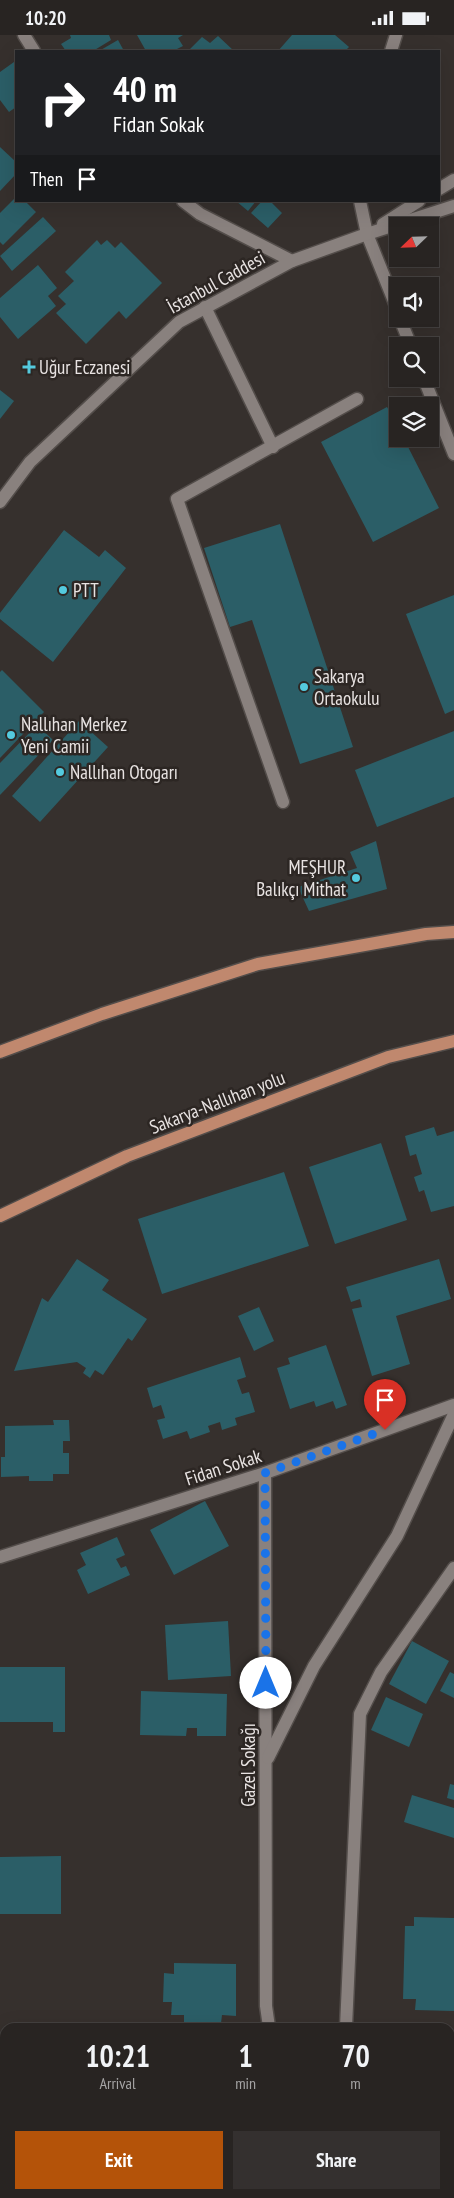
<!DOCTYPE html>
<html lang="en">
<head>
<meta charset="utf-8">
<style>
  :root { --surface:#282422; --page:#34302f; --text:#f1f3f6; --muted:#a5a4a5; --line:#444140; --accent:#b45309 }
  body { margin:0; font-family:"PT Sans Narrow",sans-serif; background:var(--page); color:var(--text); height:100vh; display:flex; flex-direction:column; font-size:19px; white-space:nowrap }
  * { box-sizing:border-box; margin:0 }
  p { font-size:16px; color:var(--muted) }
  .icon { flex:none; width:28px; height:28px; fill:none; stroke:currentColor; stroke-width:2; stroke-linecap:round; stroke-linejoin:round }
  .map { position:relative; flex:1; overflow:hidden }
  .sheet { position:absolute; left:0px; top:1988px; width:455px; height:176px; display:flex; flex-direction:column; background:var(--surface); border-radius:15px 15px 0 0; box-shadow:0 5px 20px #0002,0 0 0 1px var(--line) }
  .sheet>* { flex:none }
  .guide { position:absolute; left:15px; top:15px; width:425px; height:152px; border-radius:0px; box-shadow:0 5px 20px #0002,0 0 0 1px var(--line); background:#202124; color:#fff; overflow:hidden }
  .needle { width:32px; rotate:247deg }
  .controls { position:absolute; left:389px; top:182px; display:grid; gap:10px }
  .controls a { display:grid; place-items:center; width:50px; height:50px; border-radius:0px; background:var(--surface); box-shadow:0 5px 20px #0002,0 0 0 1px var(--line); font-size:25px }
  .pin { position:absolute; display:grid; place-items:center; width:42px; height:42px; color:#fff; margin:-51px -21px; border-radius:50% 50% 50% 0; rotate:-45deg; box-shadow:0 0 5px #0007 }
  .pin .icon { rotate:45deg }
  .me { position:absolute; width:55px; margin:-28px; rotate:0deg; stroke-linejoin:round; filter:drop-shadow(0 0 4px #0008) }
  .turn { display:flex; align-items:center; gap:18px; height:105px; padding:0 15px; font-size:22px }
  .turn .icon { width:65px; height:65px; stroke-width:2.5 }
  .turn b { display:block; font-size:35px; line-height:42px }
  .then { display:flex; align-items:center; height:48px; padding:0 15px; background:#0003; gap:10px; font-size:19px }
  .eta { display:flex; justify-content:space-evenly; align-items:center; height:85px; text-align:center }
  .eta b { font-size:30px; font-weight:800; line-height:35px }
  .action { display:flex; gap:10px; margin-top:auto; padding:10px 15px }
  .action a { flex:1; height:58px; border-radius:0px; background:var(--accent); color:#fff; font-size:20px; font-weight:800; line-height:58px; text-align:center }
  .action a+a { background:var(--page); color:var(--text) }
  .status { display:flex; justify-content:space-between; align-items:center; height:35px; padding:0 25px; background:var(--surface); direction:ltr }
  .status svg { height:14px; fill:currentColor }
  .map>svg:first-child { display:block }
  .building { fill:#2b5e67 }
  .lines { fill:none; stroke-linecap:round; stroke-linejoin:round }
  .lane-casing { stroke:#534d4a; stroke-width:15 }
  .street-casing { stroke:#534d4a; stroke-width:15 }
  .secondary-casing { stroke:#534d4a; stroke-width:15 }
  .primary-casing { stroke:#534d4a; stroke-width:15 }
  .lane { stroke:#89817e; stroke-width:12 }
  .street { stroke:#89817e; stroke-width:12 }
  .secondary { stroke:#89817e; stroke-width:12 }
  .primary { stroke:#c0886e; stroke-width:12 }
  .route { stroke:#1a73e8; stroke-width:9; stroke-dasharray:0 16.2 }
  .poi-dot { fill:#54cade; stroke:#2c2623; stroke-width:2 }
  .labels { text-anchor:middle; stroke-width:5; stroke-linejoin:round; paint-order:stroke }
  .street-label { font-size:19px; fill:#e8e3e2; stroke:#2c2623 }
  .poi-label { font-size:19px; fill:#e8e3e2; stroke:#2c2623; text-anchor:start }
</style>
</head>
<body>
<div class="status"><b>10:20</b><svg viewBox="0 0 49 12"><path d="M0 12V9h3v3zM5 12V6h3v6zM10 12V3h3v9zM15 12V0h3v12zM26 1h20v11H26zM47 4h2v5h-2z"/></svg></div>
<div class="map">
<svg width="454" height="2163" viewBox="0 0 454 2163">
  <rect width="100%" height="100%" fill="#36302d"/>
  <g class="building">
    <polygon points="70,0 109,0 111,5 93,16 66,16 61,9 71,3"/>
    <polygon points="137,0 183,0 178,3 183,11 173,16 146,16"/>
    <polygon points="292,0 335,0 349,12 345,16 278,16"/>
    <polygon points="218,1 234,16 188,16 202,2 210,8"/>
    <polygon points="118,5 124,16 99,16"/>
    <polygon points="14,27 16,30 16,72 9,77 0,65 0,37"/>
    <polygon points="0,112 16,127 16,139 0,156"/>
    <polygon points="16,162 16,166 25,166 36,177 3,210 0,207 0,178"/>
    <polygon points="236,166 256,166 248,176"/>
    <polygon points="262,166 274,166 272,168 282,178 268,193 251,178"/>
    <polygon points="43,182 56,196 12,236 0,221"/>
    <polygon points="97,205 101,210 107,205 115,213 121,207 162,248 126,284 119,276 86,309 56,278 66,269 58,261 74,246 65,237"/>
    <polygon points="38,230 57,253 48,261 56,271 18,304 0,282 0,263"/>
    <polygon points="0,355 14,366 0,384"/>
    <polygon points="387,372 398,392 398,404 404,404 439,473 373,507 321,407"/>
    <polygon points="280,489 353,712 300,729 252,585 230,592 204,513"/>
    <polygon points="64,495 99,522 105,515 126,533 53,627 0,584 0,578"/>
    <polygon points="454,560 454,675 445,679 406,579"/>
    <polygon points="2,635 44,677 0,723 0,637"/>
    <polygon points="79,686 108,712 40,787 12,761"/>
    <polygon points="37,690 53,705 0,760 0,728"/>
    <polygon points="454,696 454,762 377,792 355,735"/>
    <polygon points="376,806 387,854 309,876 298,852 357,833 350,817"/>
    <polygon points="434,1092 437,1101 454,1096 454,1171 431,1177 424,1155 419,1157 414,1142 422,1139 416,1119 410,1121 405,1101"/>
    <polygon points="381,1108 407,1185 335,1209 309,1132"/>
    <polygon points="284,1137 309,1211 162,1259 138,1184"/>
    <polygon points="77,1224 109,1245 102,1255 147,1284 132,1306 128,1303 103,1340 95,1335 90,1343 83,1338 86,1333 77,1327 14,1336 42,1263 48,1267"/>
    <polygon points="439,1224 451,1264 396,1281 410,1329 372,1341 352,1274 362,1272 360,1264 351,1267 346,1252"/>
    <polygon points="259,1272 274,1306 254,1316 238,1281"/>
    <polygon points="326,1310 347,1370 336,1374 333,1366 316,1372 314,1366 290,1374 277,1333 290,1329 288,1323"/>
    <polygon points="240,1322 246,1342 237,1345 242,1359 249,1357 255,1377 235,1383 237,1390 222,1395 220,1387 208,1391 210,1397 190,1404 187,1396 163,1404 157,1385 165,1383 161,1370 153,1373 147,1353"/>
    <polygon points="53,1385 69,1385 70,1406 63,1406 63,1418 69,1418 69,1439 53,1439 53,1446 29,1446 29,1441 1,1442 1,1422 5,1422 5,1391 54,1390"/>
    <polygon points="205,1466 229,1511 174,1540 150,1495"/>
    <polygon points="117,1502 125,1520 116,1524 121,1533 126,1531 130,1540 88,1559 77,1535 86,1530 80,1518"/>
    <polygon points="228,1586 231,1641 168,1645 165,1590"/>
    <polygon points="412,1606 449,1626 426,1669 389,1649"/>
    <polygon points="0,1632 65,1632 65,1697 53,1697 53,1687 0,1687"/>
    <polygon points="450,1637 454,1639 454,1663 440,1656"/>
    <polygon points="141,1656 227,1659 226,1701 197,1701 197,1693 187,1693 186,1701 140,1700"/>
    <polygon points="386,1662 423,1679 409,1712 371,1695"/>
    <polygon points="450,1749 454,1750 454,1765 447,1763"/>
    <polygon points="412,1760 454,1773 454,1803 404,1787"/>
    <polygon points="61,1821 61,1879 0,1879 0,1822"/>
    <polygon points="414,1882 454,1883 454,1976 415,1975 416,1964 403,1964 405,1891 414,1891"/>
    <polygon points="174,1928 236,1929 236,1981 222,1980 221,1988 184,1987 184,1980 171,1980 172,1967 163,1967 164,1938 174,1939"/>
    <polygon points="0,2092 5,2092 5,2147 1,2148"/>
  </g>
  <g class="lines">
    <g class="lane-casing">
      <g id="lane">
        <polyline points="367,199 398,276"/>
        <polyline points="205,272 273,412"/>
        <polyline points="400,284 411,311"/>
        <polyline points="424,344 454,419"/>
        <polyline points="283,767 177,464 357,364"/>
      </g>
    </g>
    <g class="street-casing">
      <g id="street">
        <polyline points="24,0 34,16"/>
        <polyline points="183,166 200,179 292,226"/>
        <polyline points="265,1438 266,1971 269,1992"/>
        <polyline points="0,1522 265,1438 454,1370"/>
        <polyline points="268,1723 314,1631 397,1501 454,1379"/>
        <polyline points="346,1992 360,1679 381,1637 454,1533"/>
        <polyline points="291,2159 291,2163"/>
      </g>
    </g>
    <g class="secondary-casing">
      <g id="secondary">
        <polyline points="391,16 396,0"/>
        <polyline points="439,154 454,145"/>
        <polyline points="360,166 367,199"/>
        <polyline points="383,189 419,166"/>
        <polyline points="0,467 30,427 179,287 292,226 367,199 454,171"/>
        <polyline points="450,2046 454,2046"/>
        <polyline points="0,2053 5,2053"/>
      </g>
    </g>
    <g class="primary-casing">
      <g id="primary">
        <polyline points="0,1017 102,979 258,929 426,899 454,897"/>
        <polyline points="0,1181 127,1121 388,1022 454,1006"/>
      </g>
    </g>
    <use href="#lane" class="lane"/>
    <use href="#street" class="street"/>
    <use href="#secondary" class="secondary"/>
    <use href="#primary" class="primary"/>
  </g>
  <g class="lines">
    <polyline class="route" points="266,1648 265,1438 385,1395"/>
  </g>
  <g class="poi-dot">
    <path d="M26.5 324.5h5v5h5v5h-5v5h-5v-5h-5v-5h5z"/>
    <circle cx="63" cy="555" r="5"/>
    <circle cx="304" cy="652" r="5"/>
    <circle cx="11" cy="700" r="5"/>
    <circle cx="60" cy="737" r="5"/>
    <circle cx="356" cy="843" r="5"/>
  </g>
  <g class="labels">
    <g class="street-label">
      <text transform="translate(216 247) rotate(-29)" y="7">İstanbul Caddesi</text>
      <text transform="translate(217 1067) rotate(-21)" y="7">Sakarya-Nallıhan yolu</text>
      <text transform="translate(223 1432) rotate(-18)" y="7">Fidan Sokak</text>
      <text transform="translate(248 1730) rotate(-90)" y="7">Gazel Sokağı</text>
    </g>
    <g class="poi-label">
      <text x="39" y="339">Uğur Eczanesi</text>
      <text x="73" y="562">PTT</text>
      <text x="314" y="648">Sakarya<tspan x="314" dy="22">Ortaokulu</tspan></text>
      <text x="21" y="696">Nallıhan Merkez<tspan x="21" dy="22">Yeni Camii</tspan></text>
      <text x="70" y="744">Nallıhan Otogarı</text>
      <text x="346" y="839" text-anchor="end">MEŞHUR<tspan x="346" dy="22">Balıkçı Mithat</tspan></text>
    </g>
  </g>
</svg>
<div class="controls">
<a><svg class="needle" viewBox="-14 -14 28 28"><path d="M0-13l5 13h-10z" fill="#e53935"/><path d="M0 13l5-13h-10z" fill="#a5a4a5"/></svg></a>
<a><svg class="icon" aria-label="sound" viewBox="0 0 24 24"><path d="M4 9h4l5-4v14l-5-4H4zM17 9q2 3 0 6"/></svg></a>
<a><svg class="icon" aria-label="search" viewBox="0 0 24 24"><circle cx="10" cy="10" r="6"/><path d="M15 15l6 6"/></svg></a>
<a><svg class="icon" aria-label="layers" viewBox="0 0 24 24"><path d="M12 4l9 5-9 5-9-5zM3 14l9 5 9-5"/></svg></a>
</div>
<div class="pin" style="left:385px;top:1395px;background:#d93025"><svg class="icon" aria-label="arrive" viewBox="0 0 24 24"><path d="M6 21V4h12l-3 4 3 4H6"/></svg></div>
<svg class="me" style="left:266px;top:1648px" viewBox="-20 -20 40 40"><circle r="19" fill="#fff"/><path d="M0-13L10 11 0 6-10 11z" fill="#1a73e8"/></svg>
<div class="guide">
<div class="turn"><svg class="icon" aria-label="right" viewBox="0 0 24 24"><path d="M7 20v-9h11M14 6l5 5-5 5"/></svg><div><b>40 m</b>Fidan Sokak</div></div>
<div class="then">Then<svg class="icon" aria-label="arrive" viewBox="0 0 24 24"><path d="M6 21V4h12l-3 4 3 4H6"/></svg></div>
</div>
<section class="sheet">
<div class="eta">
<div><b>10:21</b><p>Arrival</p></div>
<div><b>1</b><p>min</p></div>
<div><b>70</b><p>m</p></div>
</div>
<div class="action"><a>Exit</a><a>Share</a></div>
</section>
</div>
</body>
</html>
